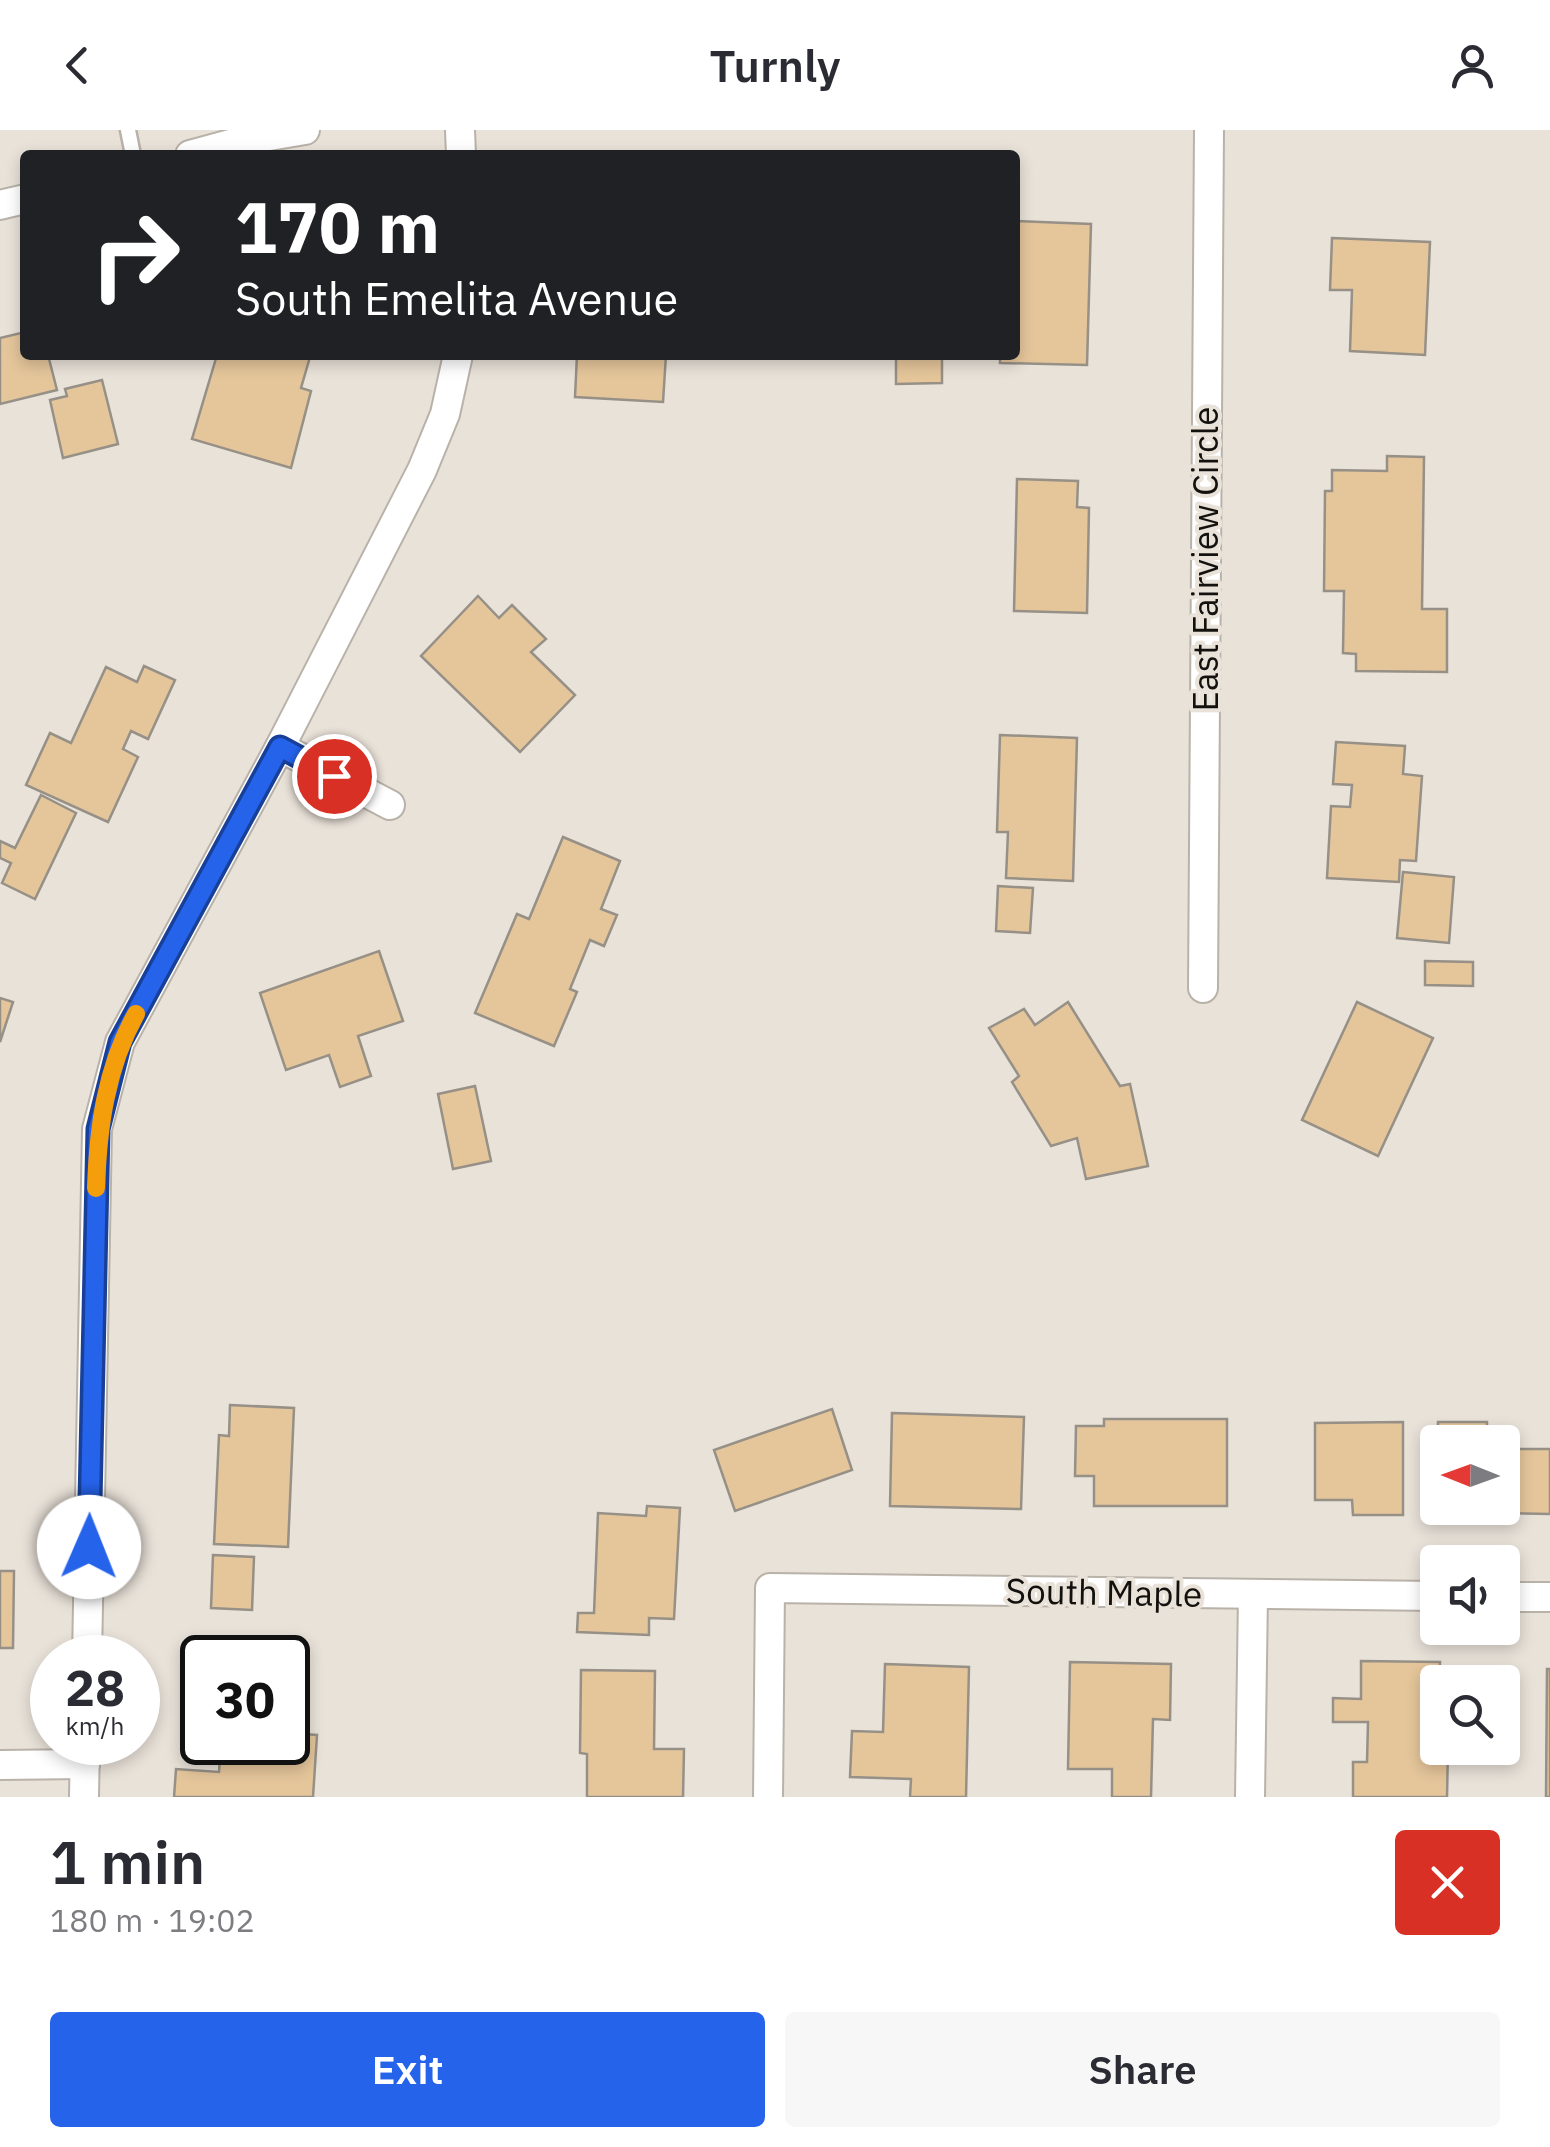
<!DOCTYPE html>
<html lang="en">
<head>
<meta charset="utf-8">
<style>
  :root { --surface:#fff; --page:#f7f7f7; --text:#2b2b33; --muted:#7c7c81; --accent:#2563eb }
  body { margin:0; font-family:"IBM Plex Sans",sans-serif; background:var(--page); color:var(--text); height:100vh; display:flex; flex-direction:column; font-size:38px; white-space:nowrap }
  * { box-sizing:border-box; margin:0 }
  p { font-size:32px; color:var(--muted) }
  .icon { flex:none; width:55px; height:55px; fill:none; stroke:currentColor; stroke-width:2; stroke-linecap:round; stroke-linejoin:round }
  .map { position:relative; height:1667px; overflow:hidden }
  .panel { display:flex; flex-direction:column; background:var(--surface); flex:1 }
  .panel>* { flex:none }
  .hud { position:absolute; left:20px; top:20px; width:1000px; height:210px; border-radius:10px; box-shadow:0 5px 15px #0003; background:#202124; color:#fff; overflow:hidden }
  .needle { width:65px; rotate:271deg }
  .controls { position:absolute; left:1420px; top:1295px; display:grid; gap:20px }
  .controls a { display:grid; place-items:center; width:100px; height:100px; border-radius:10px; background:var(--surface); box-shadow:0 5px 15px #0003; font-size:50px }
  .speed { position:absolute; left:30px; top:1505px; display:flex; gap:20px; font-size:50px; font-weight:700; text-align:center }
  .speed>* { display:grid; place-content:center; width:130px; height:130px; border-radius:50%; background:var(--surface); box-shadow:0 5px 15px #0003; line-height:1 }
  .speed small { font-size:25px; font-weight:400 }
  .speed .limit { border:5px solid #111; border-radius:15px; background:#fff; color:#111 }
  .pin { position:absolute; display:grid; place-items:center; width:85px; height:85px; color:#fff; margin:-42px; border:5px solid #fff; border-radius:50%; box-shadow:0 2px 10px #0007 }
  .me { position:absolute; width:110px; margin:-55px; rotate:1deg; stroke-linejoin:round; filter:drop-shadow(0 0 8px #0008) }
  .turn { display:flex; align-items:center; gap:35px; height:210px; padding:0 50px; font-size:45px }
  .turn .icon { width:130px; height:130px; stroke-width:2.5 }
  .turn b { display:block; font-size:70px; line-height:85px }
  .round { display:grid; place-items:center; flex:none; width:105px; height:105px; border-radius:10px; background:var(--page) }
  .headline { display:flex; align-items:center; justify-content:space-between; height:170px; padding:0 50px }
  h1 { font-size:60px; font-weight:600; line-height:75px }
  .button { display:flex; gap:20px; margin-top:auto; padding:20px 50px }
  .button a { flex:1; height:115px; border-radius:10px; background:var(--accent); color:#fff; font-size:40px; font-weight:600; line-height:115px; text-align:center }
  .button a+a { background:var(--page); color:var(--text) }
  header { display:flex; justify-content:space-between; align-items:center; height:130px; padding:0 50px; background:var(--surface); font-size:45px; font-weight:600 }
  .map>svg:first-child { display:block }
  .building { fill:#e5c69b; stroke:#969087; stroke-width:2.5 }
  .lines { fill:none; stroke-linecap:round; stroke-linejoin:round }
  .service-casing { stroke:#b9b2a9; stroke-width:19 }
  .minor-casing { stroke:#b9b2a9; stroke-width:32 }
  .service { stroke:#fff; stroke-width:14 }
  .minor { stroke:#fff; stroke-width:28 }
  .route-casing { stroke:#184099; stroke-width:25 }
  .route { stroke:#2563eb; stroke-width:18 }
  .slow { stroke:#f59e0b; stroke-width:18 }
  .labels { text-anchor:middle; stroke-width:8; stroke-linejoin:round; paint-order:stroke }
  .street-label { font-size:35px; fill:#13110e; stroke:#e9e2d9 }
</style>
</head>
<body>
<header><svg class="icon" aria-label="back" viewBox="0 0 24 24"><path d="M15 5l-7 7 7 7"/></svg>Turnly<svg class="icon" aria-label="person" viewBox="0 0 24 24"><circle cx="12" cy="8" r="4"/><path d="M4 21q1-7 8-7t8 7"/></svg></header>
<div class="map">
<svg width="1550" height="1667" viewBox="0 0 1550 1667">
  <rect width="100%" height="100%" fill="#e9e2d9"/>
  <g class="building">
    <polygon points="1015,91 1091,94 1087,235 1000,233 1000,225 1015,225"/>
    <polygon points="1332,108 1430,112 1425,225 1350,221 1352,160 1330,160"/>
    <polygon points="25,202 25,225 48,225 57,260 0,274 0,208"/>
    <polygon points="217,225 310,227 301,258 311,261 291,338 192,309"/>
    <polygon points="577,225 666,225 663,272 575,267"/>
    <polygon points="942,226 942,253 896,254 896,227"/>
    <polygon points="102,250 118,314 63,328 50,270 67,266 65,259"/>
    <polygon points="1387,326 1424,327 1422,479 1447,479 1447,542 1356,541 1356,524 1343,523 1344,461 1324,461 1325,361 1332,361 1332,340 1387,341"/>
    <polygon points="1017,349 1078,351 1077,377 1089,378 1087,483 1014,481"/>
    <polygon points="478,466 499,488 512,475 546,509 531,522 575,565 520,622 421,526"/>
    <polygon points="144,536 175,550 148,609 131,601 123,619 138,627 108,692 26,655 50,603 71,613 106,537 137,552"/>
    <polygon points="1000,605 1077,608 1073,751 1006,748 1008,702 997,702"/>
    <polygon points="1336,612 1405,616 1403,644 1422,646 1416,731 1400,730 1399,752 1327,748 1331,676 1350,677 1352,655 1333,654"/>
    <polygon points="41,665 76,683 35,769 2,753 11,733 0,728 0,711 15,718"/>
    <polygon points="563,707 620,731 601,779 617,785 604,816 590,810 570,859 577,862 554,916 475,883 517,784 529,789"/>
    <polygon points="1403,742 1454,747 1449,813 1397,808"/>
    <polygon points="998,756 1033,758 1030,803 996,801"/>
    <polygon points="379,821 403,891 358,906 371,946 340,957 329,925 286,940 260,863"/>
    <polygon points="1425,831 1473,832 1473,856 1425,855"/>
    <polygon points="0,868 13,872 0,912"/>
    <polygon points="1068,872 1120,956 1130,954 1148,1036 1086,1049 1077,1008 1051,1016 1012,952 1019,946 989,898 1024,879 1035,895"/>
    <polygon points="1357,872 1433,908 1378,1026 1302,990"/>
    <polygon points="475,956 491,1031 453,1039 438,964"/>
    <polygon points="230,1275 294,1278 288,1417 214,1414 219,1305 229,1306"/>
    <polygon points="832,1279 852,1340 735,1381 714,1320"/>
    <polygon points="892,1283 1024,1287 1021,1379 890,1376"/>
    <polygon points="1104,1289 1227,1289 1227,1376 1094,1376 1094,1346 1075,1346 1076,1296 1104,1296"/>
    <polygon points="1403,1292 1403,1385 1353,1385 1352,1370 1315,1370 1315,1293"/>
    <rect x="1438" y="1292" width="49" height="20"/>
    <polygon points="1502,1319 1550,1319 1550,1384 1438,1382 1438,1378 1502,1378"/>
    <polygon points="647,1376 680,1378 674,1489 649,1488 649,1505 577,1502 578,1483 594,1483 598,1383 646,1386"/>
    <polygon points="213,1425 254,1427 252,1480 211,1478"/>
    <polygon points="0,1441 14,1441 13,1518 0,1518"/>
    <polygon points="1361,1531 1440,1532 1438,1618 1448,1618 1447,1667 1353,1667 1353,1632 1367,1632 1368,1592 1333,1592 1333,1568 1361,1569"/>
    <polygon points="1070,1532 1171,1534 1170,1590 1153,1589 1151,1667 1112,1667 1112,1639 1068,1639"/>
    <polygon points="885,1534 969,1537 966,1667 910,1667 911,1649 850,1647 852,1601 883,1602"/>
    <polygon points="1547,1539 1550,1539 1550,1667 1546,1667"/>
    <polygon points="581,1540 655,1541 654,1619 684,1619 683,1667 587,1667 587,1624 580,1623"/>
    <polygon points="288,1603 317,1605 313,1667 174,1667 176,1639 219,1642 221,1612 288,1612"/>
  </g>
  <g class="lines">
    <g class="service-casing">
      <polyline id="service" points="128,0 133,25"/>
    </g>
    <g class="minor-casing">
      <g id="minor">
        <polyline points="460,0 461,25"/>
        <polyline points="190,25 245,10 305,0"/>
        <polyline points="0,75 25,69"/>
        <polyline points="280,617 390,675"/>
        <polyline points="1203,858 1209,0"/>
        <polyline points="1502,1467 1550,1467"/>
        <polyline points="87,1528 97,999 120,912 280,617 422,340 445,284 458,225"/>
        <polyline points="0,1635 85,1634"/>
        <polyline points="84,1667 85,1612"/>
        <polyline points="768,1667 770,1458 1438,1466"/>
        <polyline points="1250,1667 1253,1465"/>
      </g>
    </g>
    <use href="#service" class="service"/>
    <use href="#minor" class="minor"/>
  </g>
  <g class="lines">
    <g class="route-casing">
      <polyline id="route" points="89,1417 98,999 120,912 280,617 334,646"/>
    </g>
    <use href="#route" class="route"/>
    <path class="slow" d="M96,1058C98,997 106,938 136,884"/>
  </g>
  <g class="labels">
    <g class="street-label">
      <text transform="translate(1206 429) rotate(-90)" y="12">East Fairview Circle</text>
      <text transform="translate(1104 1463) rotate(1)" y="12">South Maple</text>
    </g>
  </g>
</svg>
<div class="controls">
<a><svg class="needle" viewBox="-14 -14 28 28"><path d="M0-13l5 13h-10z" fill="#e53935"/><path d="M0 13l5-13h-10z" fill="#7c7c81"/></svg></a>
<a><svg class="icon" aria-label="sound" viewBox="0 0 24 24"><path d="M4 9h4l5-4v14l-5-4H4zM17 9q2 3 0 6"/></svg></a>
<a><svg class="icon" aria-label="search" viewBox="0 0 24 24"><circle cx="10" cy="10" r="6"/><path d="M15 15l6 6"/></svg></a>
</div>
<div class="speed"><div>28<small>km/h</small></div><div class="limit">30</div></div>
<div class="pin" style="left:334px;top:646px;background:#d93025"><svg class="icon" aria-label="arrive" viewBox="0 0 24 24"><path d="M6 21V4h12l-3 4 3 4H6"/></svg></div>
<svg class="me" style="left:89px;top:1417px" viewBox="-20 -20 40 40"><circle r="19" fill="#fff"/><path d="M0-13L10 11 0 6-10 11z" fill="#2563eb"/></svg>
<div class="hud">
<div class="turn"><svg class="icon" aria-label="right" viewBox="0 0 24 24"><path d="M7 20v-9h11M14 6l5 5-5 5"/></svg><div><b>170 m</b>South Emelita Avenue</div></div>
</div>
</div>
<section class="panel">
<div class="headline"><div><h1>1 min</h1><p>180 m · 19:02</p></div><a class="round" style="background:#d93025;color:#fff"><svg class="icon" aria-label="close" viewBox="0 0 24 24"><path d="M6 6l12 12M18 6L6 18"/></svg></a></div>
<div class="button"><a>Exit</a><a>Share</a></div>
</section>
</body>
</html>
